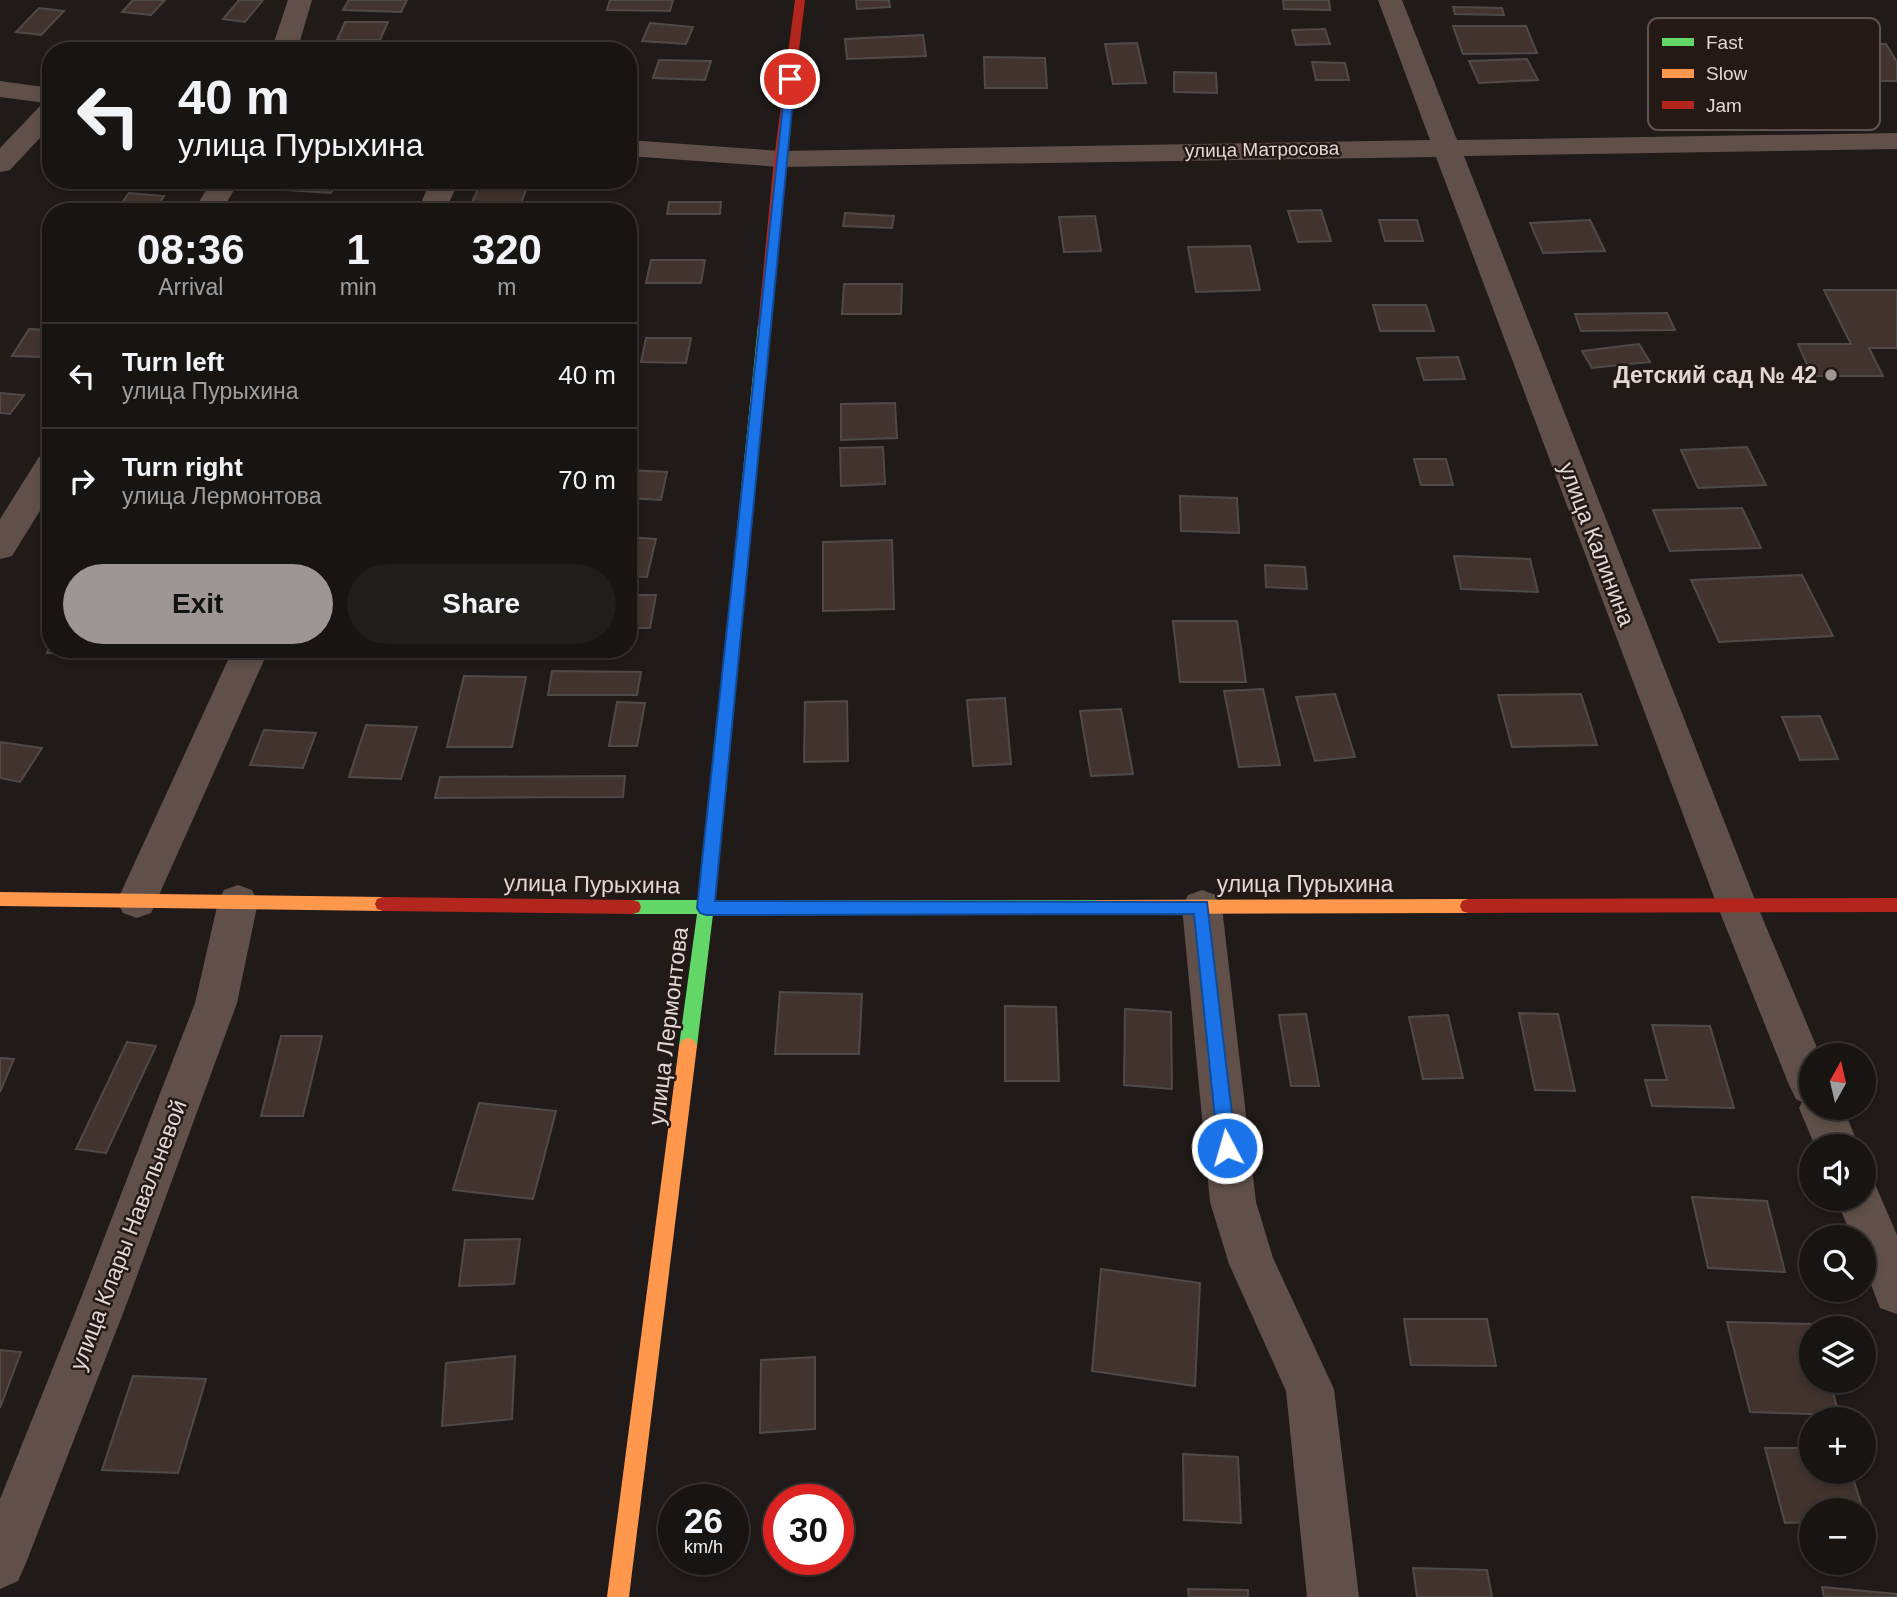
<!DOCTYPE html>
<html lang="en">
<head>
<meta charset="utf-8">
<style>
  :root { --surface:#181412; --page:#211d1b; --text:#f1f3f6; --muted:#9f9e9f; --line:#363332; --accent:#9d9694 }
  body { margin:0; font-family:Arial,sans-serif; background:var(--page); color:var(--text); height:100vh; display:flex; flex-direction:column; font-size:26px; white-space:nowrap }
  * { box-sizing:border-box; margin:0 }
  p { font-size:23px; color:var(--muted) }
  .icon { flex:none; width:38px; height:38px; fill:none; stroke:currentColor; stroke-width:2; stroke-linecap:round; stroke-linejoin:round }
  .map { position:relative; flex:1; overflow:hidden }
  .panel { position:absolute; left:42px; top:203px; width:595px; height:455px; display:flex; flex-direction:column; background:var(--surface); border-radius:28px; box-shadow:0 4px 10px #0003,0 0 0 2px var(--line) }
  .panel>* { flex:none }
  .hud { position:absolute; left:42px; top:42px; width:595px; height:147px; border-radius:28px; box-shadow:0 4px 10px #0003,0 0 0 2px var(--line); background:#181412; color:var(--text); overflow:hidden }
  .needle { width:46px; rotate:8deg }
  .controls { position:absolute; left:1799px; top:1043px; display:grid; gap:14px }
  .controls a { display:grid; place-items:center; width:77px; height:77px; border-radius:50%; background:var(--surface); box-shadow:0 4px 10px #0003,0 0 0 2px var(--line); font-size:35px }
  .speed { position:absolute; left:658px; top:1484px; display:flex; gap:14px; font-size:35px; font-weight:700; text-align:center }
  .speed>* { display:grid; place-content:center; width:91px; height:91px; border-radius:50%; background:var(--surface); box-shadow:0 4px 10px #0003,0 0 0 2px var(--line); line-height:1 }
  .speed small { font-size:18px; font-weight:400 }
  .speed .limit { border:10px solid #d22; background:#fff; color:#111 }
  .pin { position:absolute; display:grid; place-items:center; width:60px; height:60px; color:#fff; margin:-30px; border:4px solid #fff; border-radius:50%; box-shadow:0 2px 7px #0007 }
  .me { position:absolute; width:77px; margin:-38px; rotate:354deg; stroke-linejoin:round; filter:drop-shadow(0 0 5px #0008) }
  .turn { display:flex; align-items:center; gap:24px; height:147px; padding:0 21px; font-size:32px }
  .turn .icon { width:91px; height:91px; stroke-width:2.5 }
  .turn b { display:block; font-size:49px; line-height:60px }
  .eta { display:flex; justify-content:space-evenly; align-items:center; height:119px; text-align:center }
  .eta b { font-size:42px; font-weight:700; line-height:49px }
  .cta { display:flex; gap:14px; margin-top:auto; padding:14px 21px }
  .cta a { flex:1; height:80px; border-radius:42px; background:var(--accent); color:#111; font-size:28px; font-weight:700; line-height:80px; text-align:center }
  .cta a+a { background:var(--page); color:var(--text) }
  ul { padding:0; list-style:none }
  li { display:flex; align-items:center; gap:21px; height:105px; padding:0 21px; border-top:2px solid var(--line) }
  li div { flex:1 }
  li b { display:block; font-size:26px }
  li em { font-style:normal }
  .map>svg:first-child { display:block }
  .building { fill:#42332e; stroke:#4f4a48; stroke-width:2 }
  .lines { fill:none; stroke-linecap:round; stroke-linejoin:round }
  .street { fill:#61504a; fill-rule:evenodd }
  .fast { fill:#63d668; fill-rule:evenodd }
  .slow { fill:#ff974d; fill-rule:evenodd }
  .jam { fill:#b3261e; fill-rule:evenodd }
  .route { fill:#1a73e8; stroke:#114b97; stroke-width:2 }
  .poi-dot { fill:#9d9694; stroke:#241915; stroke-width:2.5 }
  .labels { text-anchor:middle; stroke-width:5; stroke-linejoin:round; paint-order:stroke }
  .far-street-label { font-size:19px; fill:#e1d8d6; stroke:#241915 }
  .poi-label { font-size:23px; font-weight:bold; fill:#e1d8d6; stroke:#241915; text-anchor:end }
  .street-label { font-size:23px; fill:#e1d8d6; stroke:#241915 }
  .key { fill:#241915; stroke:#5d524f; stroke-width:2 }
  .key-label { font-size:19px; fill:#e1d8d6 }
</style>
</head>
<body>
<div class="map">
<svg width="1897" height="1597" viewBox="0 0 1897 1597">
  <rect width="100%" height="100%" fill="#201a18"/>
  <g class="building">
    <polygon points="133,0 165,0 151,15 122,12"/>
    <polygon points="239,0 263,0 245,22 223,19"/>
    <polygon points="349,0 407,0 401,12 343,10"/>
    <polygon points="610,0 673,0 670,11 607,10"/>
    <polygon points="856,0 889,0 890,7 857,9"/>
    <polygon points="1283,0 1329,0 1330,10 1284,9"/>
    <polygon points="1453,7 1502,8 1504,15 1455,14"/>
    <polygon points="39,8 64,11 41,35 16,32"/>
    <polygon points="345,22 388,22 380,40 337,40"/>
    <polygon points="650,23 693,27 686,44 642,41"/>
    <polygon points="1453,26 1526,26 1537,53 1463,54"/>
    <polygon points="1325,29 1330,44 1296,45 1292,30"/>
    <polygon points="923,35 926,56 847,59 845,39"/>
    <polygon points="1137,43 1146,83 1113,84 1105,44"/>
    <polygon points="1841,44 1886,44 1897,62 1897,81 1862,81"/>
    <polygon points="984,57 1045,58 1047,88 985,88"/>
    <polygon points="1527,59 1538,80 1479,83 1469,61"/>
    <polygon points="659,60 711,61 705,80 653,78"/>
    <polygon points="1312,62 1345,63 1349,80 1316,80"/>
    <polygon points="1174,72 1216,73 1217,93 1174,92"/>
    <polygon points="293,180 339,180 331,193 287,190"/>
    <polygon points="482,180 530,180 518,211 469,209"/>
    <polygon points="129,193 164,196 153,212 115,212"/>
    <polygon points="669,202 721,202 720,214 667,214"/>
    <polygon points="1321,210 1331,241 1298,242 1288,211"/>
    <polygon points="845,213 894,216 892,228 843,226"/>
    <polygon points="1095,216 1101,251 1064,252 1059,217"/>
    <polygon points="1379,220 1417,220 1423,241 1385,241"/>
    <polygon points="1590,220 1605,251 1543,253 1530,223"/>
    <polygon points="1250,246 1260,290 1196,292 1188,247"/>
    <polygon points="651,260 705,260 701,283 646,283"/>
    <polygon points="844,284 902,284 901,314 842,314"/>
    <polygon points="1824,290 1897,290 1897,348 1869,348 1883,376 1812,376 1798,344 1851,344"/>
    <polygon points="1373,305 1426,305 1434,331 1380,331"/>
    <polygon points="1667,313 1675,330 1581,331 1575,314"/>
    <polygon points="29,329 51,330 51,343 42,357 12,356"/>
    <polygon points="646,338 691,338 686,363 641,362"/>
    <polygon points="1639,344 1650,362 1592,368 1582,351"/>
    <polygon points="1458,357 1465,379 1424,380 1417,358"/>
    <polygon points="0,393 24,395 10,414 0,413"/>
    <polygon points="895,403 897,438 841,440 841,404"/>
    <polygon points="883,447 885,484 841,486 840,448"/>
    <polygon points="1747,447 1766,485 1698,488 1681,450"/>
    <polygon points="1414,459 1446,459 1453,485 1421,485"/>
    <polygon points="628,470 667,472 661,500 628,498"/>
    <polygon points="1180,496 1237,498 1239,533 1181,531"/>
    <polygon points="1742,508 1761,548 1670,551 1653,510"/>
    <polygon points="628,537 656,539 647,577 628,576"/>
    <polygon points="892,540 894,609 823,611 823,542"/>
    <polygon points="1454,556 1530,559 1538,592 1461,589"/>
    <polygon points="1265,565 1305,567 1307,589 1266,587"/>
    <polygon points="1802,575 1833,636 1719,642 1691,580"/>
    <polygon points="628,595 656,595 650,628 628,628"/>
    <polygon points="1173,621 1237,621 1246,682 1180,682"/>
    <polygon points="51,644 51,649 95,649 94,653 47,653"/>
    <polygon points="552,671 641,672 637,695 548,695"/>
    <polygon points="464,676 526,677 512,747 447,747"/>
    <polygon points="1263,689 1280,765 1239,767 1224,691"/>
    <polygon points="1335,694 1355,757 1315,761 1296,697"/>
    <polygon points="1581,694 1597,745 1512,747 1498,695"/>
    <polygon points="1005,698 1011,764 973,766 967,700"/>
    <polygon points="847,701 848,761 804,762 805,702"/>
    <polygon points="617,702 645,703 637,746 609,746"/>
    <polygon points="1121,709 1133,774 1091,776 1080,711"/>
    <polygon points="1820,716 1838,759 1800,760 1782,717"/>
    <polygon points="366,725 417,727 401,779 349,777"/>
    <polygon points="264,730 316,733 303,768 250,765"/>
    <polygon points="0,742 42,748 20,782 0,778"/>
    <polygon points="625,776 623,797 435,798 440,777"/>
    <polygon points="780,992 862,994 859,1054 775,1054"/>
    <polygon points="1005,1006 1056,1007 1059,1081 1005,1081"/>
    <polygon points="1125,1009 1171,1012 1172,1089 1124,1085"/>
    <polygon points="1519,1013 1558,1014 1575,1091 1535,1090"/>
    <polygon points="1306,1014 1319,1086 1291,1086 1279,1015"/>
    <polygon points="1448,1015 1463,1078 1423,1079 1409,1017"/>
    <polygon points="1652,1025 1710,1026 1734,1108 1652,1106 1645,1080 1667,1080"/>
    <polygon points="281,1036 322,1036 303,1116 261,1116"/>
    <polygon points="127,1042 156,1046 106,1153 76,1149"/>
    <polygon points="0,1058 14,1059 0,1092"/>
    <polygon points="479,1103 556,1111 533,1199 453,1190"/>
    <polygon points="1692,1197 1767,1201 1785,1272 1708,1268"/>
    <polygon points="520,1239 514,1284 459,1286 465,1240"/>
    <polygon points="1101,1269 1200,1283 1195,1386 1092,1371"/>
    <polygon points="1404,1319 1487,1319 1496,1366 1411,1365"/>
    <polygon points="1727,1322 1814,1324 1815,1328 1811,1328 1811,1381 1830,1381 1839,1415 1750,1412"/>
    <polygon points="0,1350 21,1352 0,1408"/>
    <polygon points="515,1356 512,1419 442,1426 446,1363"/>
    <polygon points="815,1357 815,1429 760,1433 761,1360"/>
    <polygon points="133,1376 206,1379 178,1473 102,1470"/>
    <polygon points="1765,1448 1811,1448 1811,1472 1851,1472 1863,1510 1811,1510 1811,1522 1785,1523"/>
    <polygon points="1183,1454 1238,1457 1241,1523 1184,1520"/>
    <polygon points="1413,1568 1487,1570 1492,1597 1417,1597"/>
    <polygon points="1822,1587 1897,1594 1897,1597 1824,1597"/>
    <polygon points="1188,1589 1248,1590 1248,1597 1189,1597"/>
  </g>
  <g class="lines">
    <g class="street">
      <polygon points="288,0 312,0 297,51 271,51"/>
      <polygon points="1378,0 1402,0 1457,140 1897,133 1897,149 1464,156 1757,905 1820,1055 1811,1055 1811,1108 1843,1108 1859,1146 1815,1146 1799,1108 1802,1102 1796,1099 1789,1085 1717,905 1436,157 780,167 628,156 628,140 780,151 1430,140"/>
      <polygon points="0,81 51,88 51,126 10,170 0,172 0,148 42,104 46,103 0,97"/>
      <polygon points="212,180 240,180 221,212 193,212"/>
      <polygon points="431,180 459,180 445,212 417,212"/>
      <polygon points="51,454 51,493 12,556 0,559 0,519 39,457"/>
      <polygon points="233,649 269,649 151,913 137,918 123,913 117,901"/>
      <polygon points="238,885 252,890 258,902 237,1003 127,1303 26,1563 18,1581 0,1589 0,1499 79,1303 195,1003 218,902 224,890"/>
      <polygon points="1202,890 1216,895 1222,907 1256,1202 1273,1258 1334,1389 1359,1597 1307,1597 1286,1391 1229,1264 1210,1202 1182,907 1188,895"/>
      <polygon points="1864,1179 1875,1184 1897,1235 1897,1314 1880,1308 1864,1267 1864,1237 1852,1237 1836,1199 1864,1199"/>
    </g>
    <polygon class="fast" points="764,321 770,325 715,900 1097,900 1103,902 1105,907 1103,912 1097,914 713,914 697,1046 694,1052 688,1054 682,1052 679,1046 697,914 633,914 627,912 625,907 627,902 633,900 699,900 758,325"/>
    <g class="slow">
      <polygon points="0,892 383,897 389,899 391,904 389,909 383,911 0,906"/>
      <polygon points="1468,899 1474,901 1476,906 1474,911 1468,913 1097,914 1091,912 1089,907 1091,902 1097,900"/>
      <polygon points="688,1038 694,1040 697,1046 629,1597 607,1597 679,1046 682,1040"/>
    </g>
    <g class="jam">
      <polygon points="795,0 805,0 786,159 770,325 764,329 758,325 774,159"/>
      <polygon points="383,897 633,900 639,902 641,907 639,912 633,914 383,911 377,909 375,904 377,899"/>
      <polygon points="1897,898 1897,912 1468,913 1462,911 1460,906 1462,901 1468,899"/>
    </g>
  </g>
  <polygon class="route" points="786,77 795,79 715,901 1207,902 1236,1148 1234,1154 1227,1157 1221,1154 1218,1148 1194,914 706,915 700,913 697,908"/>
  <circle class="poi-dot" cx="1831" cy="375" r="7"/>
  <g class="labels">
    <g class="far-street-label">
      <text transform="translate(1262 149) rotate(-1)" y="7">улица Матросова</text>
    </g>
    <g class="poi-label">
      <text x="1817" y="383">Детский сад № 42</text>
    </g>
    <g class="street-label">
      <text transform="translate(1597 544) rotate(69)" y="8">улица Калинина</text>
      <text transform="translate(592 884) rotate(1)" y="8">улица Пурыхина</text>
      <text x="1305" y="892">улица Пурыхина</text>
      <text transform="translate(668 1026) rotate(-83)" y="8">улица Лермонтова</text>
      <text transform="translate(128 1235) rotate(-69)" y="8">улица Клары Навальневой</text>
    </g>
  </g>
  <rect x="1648" y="18" width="232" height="112" rx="10" class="key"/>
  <rect x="1662" y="38" width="32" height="8" fill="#63d668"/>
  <rect x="1662" y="69" width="32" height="9" fill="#ff974d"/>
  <rect x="1662" y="101" width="32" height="8" fill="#b3261e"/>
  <g class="key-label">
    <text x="1706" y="49">Fast</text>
    <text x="1706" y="80">Slow</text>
    <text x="1706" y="112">Jam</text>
  </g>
</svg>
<div class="controls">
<a><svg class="needle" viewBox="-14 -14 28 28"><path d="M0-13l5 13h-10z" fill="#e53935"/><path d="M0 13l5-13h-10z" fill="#9f9e9f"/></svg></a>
<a><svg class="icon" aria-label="sound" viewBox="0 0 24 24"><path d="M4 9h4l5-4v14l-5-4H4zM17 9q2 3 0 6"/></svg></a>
<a><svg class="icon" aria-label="search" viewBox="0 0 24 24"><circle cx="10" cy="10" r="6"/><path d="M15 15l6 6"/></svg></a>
<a><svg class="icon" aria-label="layers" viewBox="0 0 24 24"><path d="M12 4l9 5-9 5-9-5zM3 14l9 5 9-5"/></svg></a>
<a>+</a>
<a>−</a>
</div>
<div class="speed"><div>26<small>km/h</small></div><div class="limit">30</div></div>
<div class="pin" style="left:790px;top:79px;background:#d93025"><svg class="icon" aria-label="arrive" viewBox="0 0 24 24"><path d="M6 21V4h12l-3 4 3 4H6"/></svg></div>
<svg class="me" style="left:1227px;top:1148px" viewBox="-20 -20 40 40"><circle r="17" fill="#1a73e8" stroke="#fff" stroke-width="3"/><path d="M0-11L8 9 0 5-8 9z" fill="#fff"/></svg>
<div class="hud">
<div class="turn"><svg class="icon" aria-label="left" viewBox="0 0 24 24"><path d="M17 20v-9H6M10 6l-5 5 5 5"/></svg><div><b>40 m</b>улица Пурыхина</div></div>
</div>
<section class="panel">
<div class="eta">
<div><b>08:36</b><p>Arrival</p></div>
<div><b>1</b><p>min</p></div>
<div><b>320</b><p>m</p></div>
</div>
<ul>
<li><svg class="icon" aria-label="left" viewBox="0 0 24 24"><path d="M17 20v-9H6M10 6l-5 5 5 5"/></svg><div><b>Turn left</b><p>улица Пурыхина</p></div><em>40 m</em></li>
<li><svg class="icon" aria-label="right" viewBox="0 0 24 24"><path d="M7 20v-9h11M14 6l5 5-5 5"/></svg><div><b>Turn right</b><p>улица Лермонтова</p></div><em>70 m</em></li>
</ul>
<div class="cta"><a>Exit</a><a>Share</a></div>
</section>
</div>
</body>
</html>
